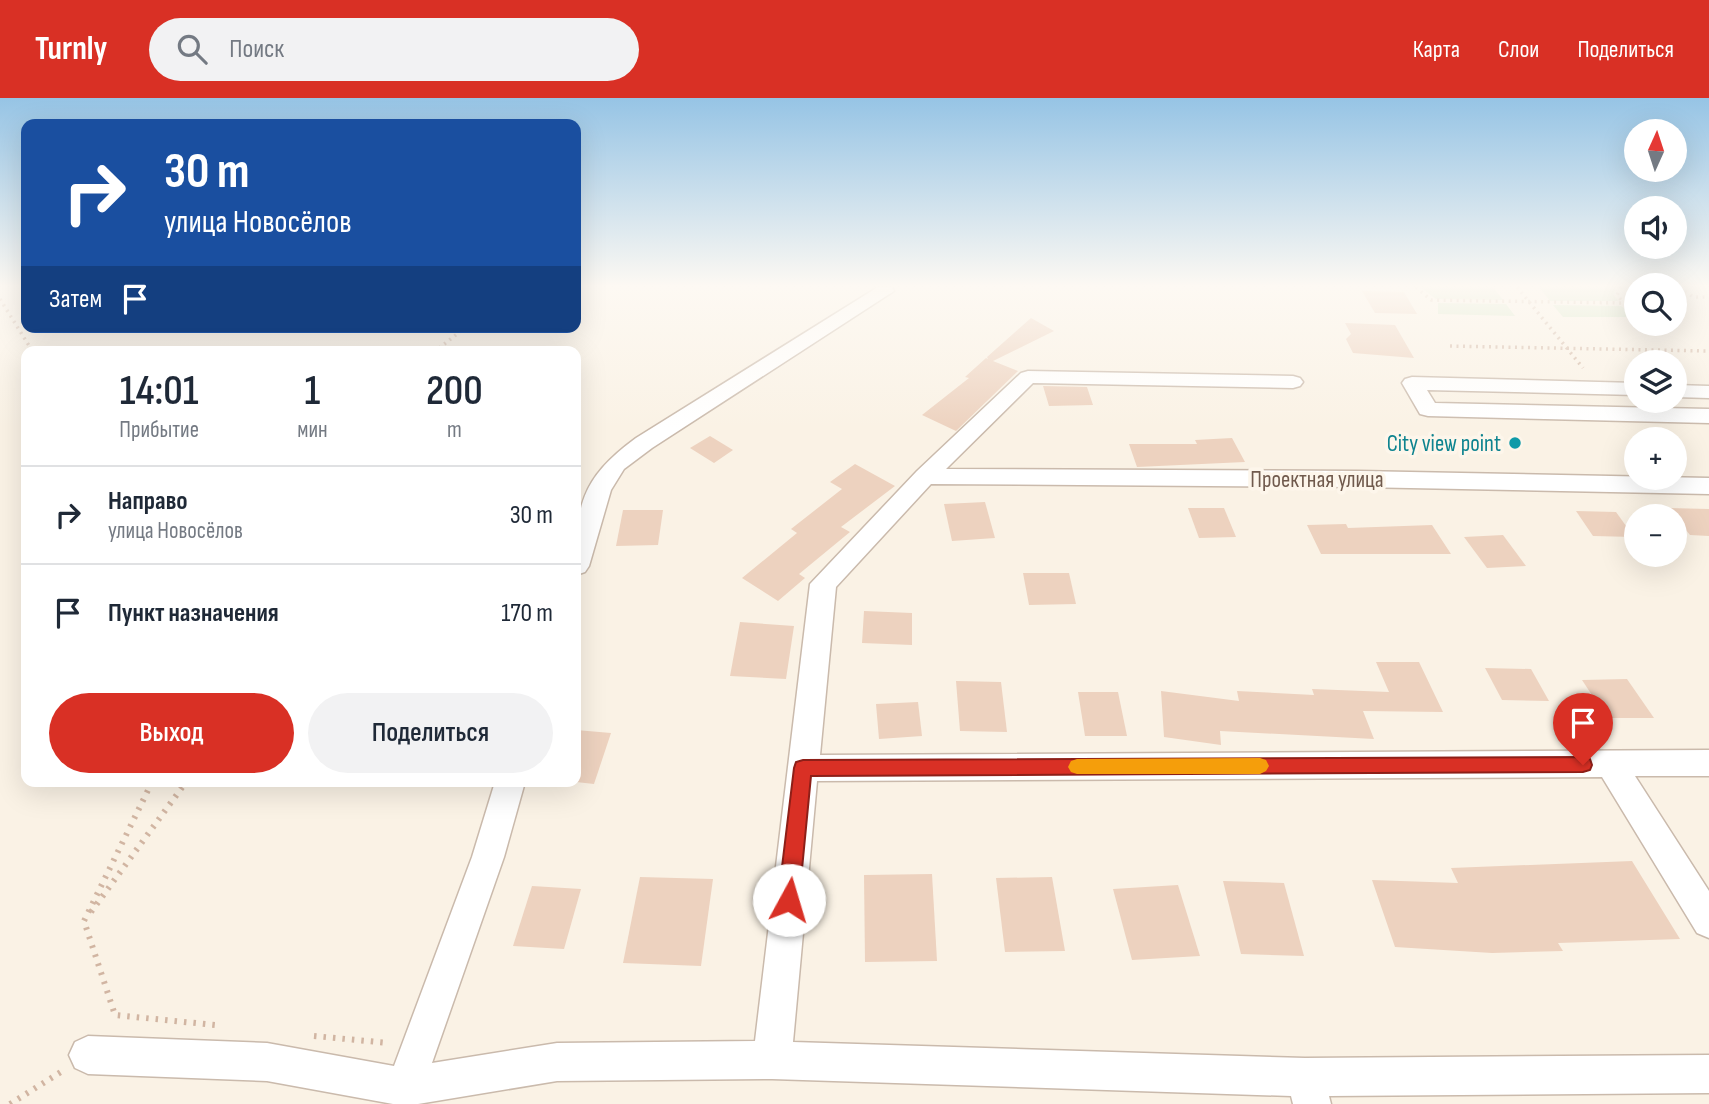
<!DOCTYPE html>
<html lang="ru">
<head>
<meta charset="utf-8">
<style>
  :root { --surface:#fff; --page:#f2f2f3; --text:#1f2937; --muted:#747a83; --line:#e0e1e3; --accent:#d93025 }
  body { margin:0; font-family:"Sofia Sans Condensed",sans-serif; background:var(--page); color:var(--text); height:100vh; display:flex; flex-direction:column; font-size:26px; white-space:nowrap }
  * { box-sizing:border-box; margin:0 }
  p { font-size:23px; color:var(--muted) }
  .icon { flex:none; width:38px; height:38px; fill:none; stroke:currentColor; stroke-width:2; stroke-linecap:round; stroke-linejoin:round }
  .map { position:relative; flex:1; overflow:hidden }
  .sheet { position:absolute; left:21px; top:248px; width:560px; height:441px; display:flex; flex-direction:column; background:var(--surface); border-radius:14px; box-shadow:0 7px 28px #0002 }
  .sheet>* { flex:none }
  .guide { position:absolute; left:21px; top:21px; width:560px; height:214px; border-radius:14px; box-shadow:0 7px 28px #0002; background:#1a4fa0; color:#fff; overflow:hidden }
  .needle { width:46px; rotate:3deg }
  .buttons { position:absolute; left:1624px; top:21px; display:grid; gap:14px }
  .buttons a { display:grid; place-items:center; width:63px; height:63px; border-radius:50%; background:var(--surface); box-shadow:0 7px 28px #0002; font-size:35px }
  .pin { position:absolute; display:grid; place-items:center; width:60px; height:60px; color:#fff; margin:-72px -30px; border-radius:50% 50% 50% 0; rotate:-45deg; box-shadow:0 0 7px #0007 }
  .pin .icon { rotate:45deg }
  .me { position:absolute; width:77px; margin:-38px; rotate:6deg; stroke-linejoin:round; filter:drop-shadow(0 0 5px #0008) }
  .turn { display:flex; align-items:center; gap:24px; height:147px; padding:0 28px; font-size:32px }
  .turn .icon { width:91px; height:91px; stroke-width:2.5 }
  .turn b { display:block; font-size:49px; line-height:60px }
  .then { display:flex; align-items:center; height:66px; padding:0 28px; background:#0003; gap:14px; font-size:26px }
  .eta { display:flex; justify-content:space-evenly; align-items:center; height:119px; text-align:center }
  .eta b { font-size:42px; font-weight:600; line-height:49px }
  .button { display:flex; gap:14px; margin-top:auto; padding:14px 28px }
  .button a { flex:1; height:80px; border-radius:42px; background:var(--accent); color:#fff; font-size:28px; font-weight:600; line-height:80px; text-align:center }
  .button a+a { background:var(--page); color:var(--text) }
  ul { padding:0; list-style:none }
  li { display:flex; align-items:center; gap:21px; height:98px; padding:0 28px; border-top:2px solid var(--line) }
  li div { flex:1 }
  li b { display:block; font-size:26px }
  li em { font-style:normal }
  header { display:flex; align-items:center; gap:42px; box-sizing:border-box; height:98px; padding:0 35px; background:var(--accent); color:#fff }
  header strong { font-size:33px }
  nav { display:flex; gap:38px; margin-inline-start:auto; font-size:24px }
  .search { width:490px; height:63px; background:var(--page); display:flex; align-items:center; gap:18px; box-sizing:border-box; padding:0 24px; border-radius:38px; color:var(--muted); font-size:26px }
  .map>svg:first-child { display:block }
  .green { fill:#d2e6c5 }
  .building { fill:#edd2bf }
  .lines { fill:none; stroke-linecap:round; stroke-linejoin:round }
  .minor-casing { stroke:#cabaac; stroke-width:3 }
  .path-far1 { stroke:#d1b5a2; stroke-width:3.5; stroke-dasharray:2 4.5; stroke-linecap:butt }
  .path { stroke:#d1b5a2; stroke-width:6; stroke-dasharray:2.5 7; stroke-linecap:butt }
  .minor { fill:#fff; fill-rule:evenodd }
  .route { fill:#d93025; stroke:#8d1f18; stroke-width:2 }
  .slow { fill:#f59e0b }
  .culture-dot { fill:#0f9aa8; stroke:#fdf6eb; stroke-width:2.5 }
  .labels { text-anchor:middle; stroke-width:7; stroke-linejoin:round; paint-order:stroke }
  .culture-label { font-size:23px; fill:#0d838f; stroke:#fdf6eb; text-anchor:end }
  .street-label { font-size:23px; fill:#705a4d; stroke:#fdf6eb }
</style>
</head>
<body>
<header>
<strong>Turnly</strong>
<div class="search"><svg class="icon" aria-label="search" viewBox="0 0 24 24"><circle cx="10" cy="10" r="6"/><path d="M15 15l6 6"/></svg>Поиск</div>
<nav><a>Карта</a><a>Слои</a><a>Поделиться</a></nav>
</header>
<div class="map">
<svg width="1709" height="1006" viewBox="0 0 1709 1006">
  <rect width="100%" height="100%" fill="#faf2e5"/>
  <g class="green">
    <polygon points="1420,189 1493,189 1503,202 1436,201"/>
    <polygon points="1539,189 1616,189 1614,197 1618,203 1550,203"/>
    <polygon points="1438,205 1506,206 1515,218 1438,216"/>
    <polygon points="1553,207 1621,208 1636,219 1563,219"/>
  </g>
  <g class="building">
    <polygon points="1362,193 1404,194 1417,216 1375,215"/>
    <polygon points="1031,220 1054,233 993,263 1018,273 956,333 922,317 969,280 965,279 986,260 988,261 987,259"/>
    <polygon points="1345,225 1395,227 1414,260 1353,255 1346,241 1351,236"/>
    <polygon points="1043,288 1087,289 1093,307 1049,308"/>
    <polygon points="710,338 733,352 714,365 690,350"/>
    <polygon points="1232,340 1245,364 1137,369 1129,346 1197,346 1195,342"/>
    <polygon points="855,366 895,388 841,429 850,434 799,476 805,480 778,503 742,480 797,435 791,431 842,391 830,384"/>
    <polygon points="985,404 995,440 952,443 944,406"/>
    <polygon points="1188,410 1224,410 1236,439 1199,440"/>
    <polygon points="1668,410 1709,411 1709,438 1690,437"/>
    <polygon points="623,412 663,412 658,447 616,448"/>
    <polygon points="1576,413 1616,414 1634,439 1593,438"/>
    <polygon points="1346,426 1348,430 1432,427 1451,456 1321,456 1307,427"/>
    <polygon points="1503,437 1526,468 1487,470 1464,439"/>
    <polygon points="1023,475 1069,475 1076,506 1029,507"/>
    <polygon points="864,513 912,515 912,547 862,545"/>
    <polygon points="740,524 794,528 786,581 730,578"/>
    <polygon points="1376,564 1419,564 1443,614 1363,613 1374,641 1220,633 1221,647 1164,639 1161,593 1239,603 1237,593 1314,597 1312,591 1389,594"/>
    <polygon points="1485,570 1531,571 1549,603 1502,602"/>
    <polygon points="1627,581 1654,620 1607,620 1582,582"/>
    <polygon points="956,583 1001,584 1007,634 960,633"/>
    <polygon points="1078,594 1118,594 1127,638 1085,638"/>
    <polygon points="918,604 922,638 879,641 876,606"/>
    <polygon points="576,632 611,635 594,686 576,684"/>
    <polygon points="1632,763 1680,841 1558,845 1563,853 1492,855 1395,849 1372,782 1458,785 1451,770"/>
    <polygon points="932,776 937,863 865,864 864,777"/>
    <polygon points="640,779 713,781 701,868 623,865"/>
    <polygon points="1052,779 1065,853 1005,854 996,780"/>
    <polygon points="1223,783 1284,785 1304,858 1241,856"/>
    <polygon points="1178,787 1200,858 1132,862 1113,791"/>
    <polygon points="532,788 581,791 564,851 513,848"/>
  </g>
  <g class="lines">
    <g class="minor-casing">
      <g id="minor">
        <path d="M878,189H892L894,193L652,350L624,371L611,392L589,468L585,474L576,477C576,409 579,382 636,340Z"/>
        <polygon points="1028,273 1293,278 1300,280 1303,284 1300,288 1293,290 1033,285 946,371 1358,373 1709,380 1709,396 1358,389 931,386 836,489 820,657 1709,652 1709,678 1635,678 1709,793 1709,840 1697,835 1602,679 817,683 793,944 1305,960 1709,957 1709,995 1329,998 1331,1006 1293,1006 1291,998 772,981 557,983 418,1006 393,1006 267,983 88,976 75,970 69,957 75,944 88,938 267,945 394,968 472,759 495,684 525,684 504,759 432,965 557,945 755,943 810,486 917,373 1021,275"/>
        <polygon points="1412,279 1636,285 1636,297 1427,292 1435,305 1709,311 1709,325 1428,318 1420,316 1402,285 1405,281"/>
        <polygon points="1675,287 1709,288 1709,300 1675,299"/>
      </g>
    </g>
    <g class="path-far1">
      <polyline points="1416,189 1431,202 1624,205"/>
      <polyline points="1517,189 1583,270"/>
      <polyline points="1621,189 1617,197 1623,204"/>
      <polyline points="1680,189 1693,199 1709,199"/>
      <polyline points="0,201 33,254"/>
      <polyline points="1450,248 1709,253"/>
      <polyline points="434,254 466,229"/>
    </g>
    <g class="path">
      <polyline points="152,684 84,823 115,917 215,927"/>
      <polyline points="91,814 186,684"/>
      <polyline points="314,938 389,945"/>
      <polyline points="10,1006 64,972"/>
    </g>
    <use href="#minor" class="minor"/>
  </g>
  <linearGradient id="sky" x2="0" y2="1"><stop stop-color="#96c4e5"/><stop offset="0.57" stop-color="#fdf9f3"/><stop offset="1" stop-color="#fdf9f3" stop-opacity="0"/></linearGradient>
  <rect width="1709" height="330" fill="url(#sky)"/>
  <polygon class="route" points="1583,659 1590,661 1592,667 1590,672 1583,674 811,678 799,802 796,809 789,812 781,809 778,802 794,670 796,664 803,662"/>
  <polygon class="slow" points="1260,660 1266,662 1269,668 1266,673 1260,676 1077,676 1071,674 1068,669 1071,663 1077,661"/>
  <circle class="culture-dot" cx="1515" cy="345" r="7"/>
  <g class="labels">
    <g class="culture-label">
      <text x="1501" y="353">City view point</text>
    </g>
    <g class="street-label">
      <text x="1317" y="389">Проектная улица</text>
    </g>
  </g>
</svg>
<div class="buttons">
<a><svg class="needle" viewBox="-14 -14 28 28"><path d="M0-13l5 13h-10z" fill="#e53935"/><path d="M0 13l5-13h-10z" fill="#747a83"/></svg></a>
<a><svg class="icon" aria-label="sound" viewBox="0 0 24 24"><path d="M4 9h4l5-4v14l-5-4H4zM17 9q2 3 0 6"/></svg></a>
<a><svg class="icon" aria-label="search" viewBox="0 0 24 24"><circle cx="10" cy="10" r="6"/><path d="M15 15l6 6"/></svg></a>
<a><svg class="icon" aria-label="layers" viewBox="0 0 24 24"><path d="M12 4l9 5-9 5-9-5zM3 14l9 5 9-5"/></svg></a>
<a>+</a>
<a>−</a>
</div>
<div class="pin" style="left:1583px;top:667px;background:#d93025"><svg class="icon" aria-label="arrive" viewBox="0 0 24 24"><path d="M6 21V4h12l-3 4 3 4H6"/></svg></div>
<svg class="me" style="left:789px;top:802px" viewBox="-20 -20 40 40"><circle r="19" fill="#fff"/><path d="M0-13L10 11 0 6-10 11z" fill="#d93025"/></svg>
<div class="guide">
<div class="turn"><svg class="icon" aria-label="right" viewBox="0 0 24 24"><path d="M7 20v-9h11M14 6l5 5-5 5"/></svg><div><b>30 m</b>улица Новосёлов</div></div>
<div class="then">Затем<svg class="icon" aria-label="arrive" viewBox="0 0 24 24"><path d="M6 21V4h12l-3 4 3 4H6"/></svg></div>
</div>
<section class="sheet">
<div class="eta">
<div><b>14:01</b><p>Прибытие</p></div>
<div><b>1</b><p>мин</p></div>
<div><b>200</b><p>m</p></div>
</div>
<ul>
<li><svg class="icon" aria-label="right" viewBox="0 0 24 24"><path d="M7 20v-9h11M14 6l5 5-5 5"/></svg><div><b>Направо</b><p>улица Новосёлов</p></div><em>30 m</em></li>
<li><svg class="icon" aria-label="arrive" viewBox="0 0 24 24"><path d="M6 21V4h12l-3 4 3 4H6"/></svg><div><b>Пункт назначения</b></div><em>170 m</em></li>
</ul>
<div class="button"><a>Выход</a><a>Поделиться</a></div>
</section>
</div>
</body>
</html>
